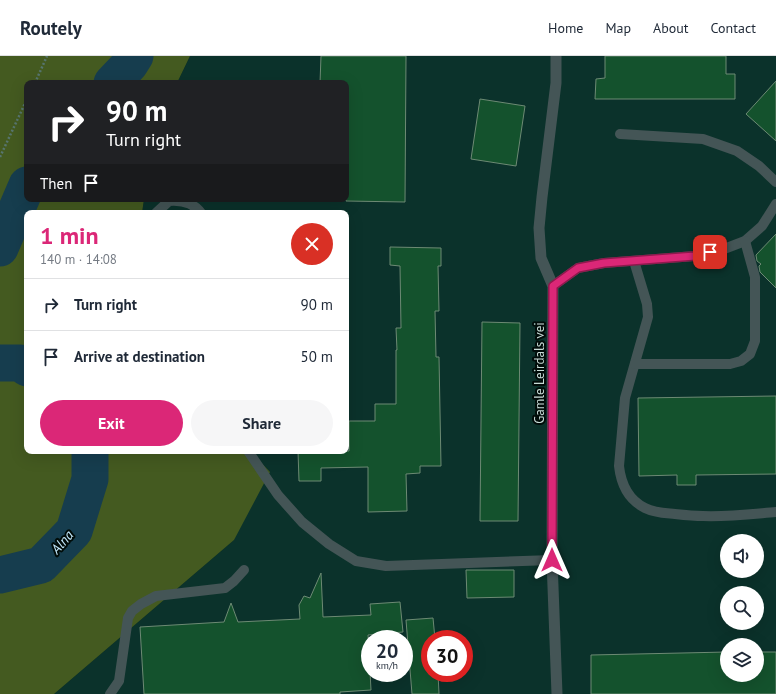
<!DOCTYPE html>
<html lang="en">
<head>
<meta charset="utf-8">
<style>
  :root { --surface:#fff; --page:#f6f6f7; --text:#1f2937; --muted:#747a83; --line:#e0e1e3; --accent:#db2777 }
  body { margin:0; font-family:"PT Sans",sans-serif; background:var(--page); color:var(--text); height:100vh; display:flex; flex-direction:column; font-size:15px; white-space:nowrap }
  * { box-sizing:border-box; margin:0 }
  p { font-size:13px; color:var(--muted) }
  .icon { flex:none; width:22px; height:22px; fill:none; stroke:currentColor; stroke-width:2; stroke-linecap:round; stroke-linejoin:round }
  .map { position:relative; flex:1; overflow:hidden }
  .drawer { position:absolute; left:24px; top:154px; width:325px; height:244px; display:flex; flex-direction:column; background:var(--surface); border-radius:8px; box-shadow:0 4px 16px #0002 }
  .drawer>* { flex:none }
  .top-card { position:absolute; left:24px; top:24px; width:325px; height:122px; border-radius:8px; box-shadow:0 4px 16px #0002; background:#202124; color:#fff; overflow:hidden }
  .controls { position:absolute; left:720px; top:478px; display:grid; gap:8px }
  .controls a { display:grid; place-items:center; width:44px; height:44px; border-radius:50%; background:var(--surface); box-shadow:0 4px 16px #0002; font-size:20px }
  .speed { position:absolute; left:361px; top:574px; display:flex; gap:8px; font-size:20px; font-weight:700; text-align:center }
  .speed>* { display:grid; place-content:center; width:52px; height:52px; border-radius:50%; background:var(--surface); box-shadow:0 4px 16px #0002; line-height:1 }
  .speed small { font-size:10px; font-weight:400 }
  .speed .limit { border:6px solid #d22; background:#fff; color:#111 }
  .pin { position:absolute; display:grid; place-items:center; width:34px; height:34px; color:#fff; margin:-17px; border-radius:8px; box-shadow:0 2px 6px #0006 }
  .me { position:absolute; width:44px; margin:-22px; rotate:0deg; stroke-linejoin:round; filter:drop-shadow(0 0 3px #0008) }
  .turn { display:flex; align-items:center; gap:14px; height:84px; padding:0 16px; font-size:18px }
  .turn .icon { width:52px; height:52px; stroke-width:2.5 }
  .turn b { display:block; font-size:28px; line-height:34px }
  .then { display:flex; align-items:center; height:38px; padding:0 16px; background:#0003; gap:8px; font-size:15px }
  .round { display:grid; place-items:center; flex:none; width:42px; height:42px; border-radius:21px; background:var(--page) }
  .head { display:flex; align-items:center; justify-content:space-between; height:68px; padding:0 16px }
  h1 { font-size:24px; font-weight:800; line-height:30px; color:var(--accent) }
  .button { display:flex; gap:8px; margin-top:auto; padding:8px 16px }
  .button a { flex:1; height:46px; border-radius:24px; background:var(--accent); color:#fff; font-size:16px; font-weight:800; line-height:46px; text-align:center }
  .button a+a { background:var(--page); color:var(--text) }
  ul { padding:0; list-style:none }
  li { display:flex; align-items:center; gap:12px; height:52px; padding:0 16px; border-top:1px solid var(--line) }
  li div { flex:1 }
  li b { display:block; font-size:15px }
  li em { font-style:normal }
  header { display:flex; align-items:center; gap:24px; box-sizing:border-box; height:56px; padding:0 20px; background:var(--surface); border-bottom:1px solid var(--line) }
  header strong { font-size:19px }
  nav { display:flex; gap:22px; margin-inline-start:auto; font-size:14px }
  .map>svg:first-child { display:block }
  .built { fill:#0b322b; fill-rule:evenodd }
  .forest { fill:#445a20 }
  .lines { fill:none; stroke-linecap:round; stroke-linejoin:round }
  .river { stroke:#163d4e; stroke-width:37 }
  .building { fill:#14522d; stroke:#6d8a74 }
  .path { stroke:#57756f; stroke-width:2.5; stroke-dasharray:2 2; stroke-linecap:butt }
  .service { stroke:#445556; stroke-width:10 }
  .minor { stroke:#445556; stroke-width:11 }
  .route-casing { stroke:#8e194d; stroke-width:10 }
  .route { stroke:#db2777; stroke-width:7 }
  .labels { text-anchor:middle; stroke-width:4; stroke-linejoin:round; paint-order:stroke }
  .street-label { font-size:13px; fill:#c7dbd6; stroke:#010c09 }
  .water-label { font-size:14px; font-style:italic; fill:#c5ebfe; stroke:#010c09 }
</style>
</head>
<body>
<header>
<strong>Routely</strong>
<nav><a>Home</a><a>Map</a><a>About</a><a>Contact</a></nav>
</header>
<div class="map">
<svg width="776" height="638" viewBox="0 0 776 638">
  <rect width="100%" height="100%" fill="#00261f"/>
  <path class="built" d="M190,0H776V638H54L234,484L250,395H346V157H142L144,143H346V27H177ZM727,485H757V515H727ZM727,537H757V567H727ZM370,583H404V617H370ZM430,583H464V617H430ZM727,589H757V619H727Z"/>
  <polygon class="forest" points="0,0 190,0 177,27 27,27 27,143 144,143 142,157 27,157 27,395 250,395 270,416 234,484 54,638 0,638"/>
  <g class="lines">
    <g class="river">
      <polyline points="112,27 130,8 135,0"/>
      <polyline points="0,192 27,129"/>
      <polyline points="0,307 20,307 27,312"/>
      <polyline points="0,519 41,509 74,475 90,423 90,395"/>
    </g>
  </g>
  <g class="building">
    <polygon points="321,0 406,0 405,146 346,145 346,27 320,27"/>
    <polygon points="605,0 726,0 726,18 735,18 735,43 595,43 596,23 605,22"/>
    <polygon points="776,25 776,85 746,58"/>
    <polygon points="480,43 525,50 516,110 471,103"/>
    <polygon points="776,178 776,232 760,216 759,210 761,208 757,205 756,199"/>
    <polygon points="390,191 441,192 441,210 438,210 439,255 435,255 436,301 439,301 441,410 420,410 420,417 406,418 407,455 368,456 368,411 321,412 321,425 299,425 298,395 349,395 349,365 375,365 375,348 396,348 396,294 397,294 396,272 401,272 400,210 390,209"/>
    <polygon points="482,266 520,267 518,465 480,465"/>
    <polygon points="776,340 776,418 696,419 696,429 677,429 677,419 639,420 638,342"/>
    <polygon points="466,514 514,514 514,541 467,542"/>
    <polygon points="321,517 323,561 371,559 370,548 400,546 403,576 368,579 371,634 340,636 340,638 144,638 140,571 224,566 231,547 238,566 300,563 299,549 304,540 310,542"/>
    <polygon points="433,562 435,583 430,583 430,617 438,617 439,638 412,638 406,564"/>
    <polygon points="727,596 727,619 757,619 757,596 776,596 776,638 591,638 591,599"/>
  </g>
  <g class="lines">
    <g class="path">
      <polyline points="35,27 47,0"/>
      <polyline points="0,101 27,43"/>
    </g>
    <g class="service">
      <polyline points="620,78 703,83 737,95 759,110 776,126"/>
      <path d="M156,157L169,145C181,144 193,146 201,157"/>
      <path d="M634,205L647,248L648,261L625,342L619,410C621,428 629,444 645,452C655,457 665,457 675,458C684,459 694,460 703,460C727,461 752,458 776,456"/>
      <polyline points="553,230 578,212 604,207 695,200 724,193 745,185 762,170 776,148"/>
      <polyline points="635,308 730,308 741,305 750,298 755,285 755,221 745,185"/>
      <polyline points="248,395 278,439 302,466 329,488 356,505 386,510 552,504"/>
      <polyline points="110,638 119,625 128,562 132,555 141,548 156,540 225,532 234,525 244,514"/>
    </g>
    <polyline class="minor" points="556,0 556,27 542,141 539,172 541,202 553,230 552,504 557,638"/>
  </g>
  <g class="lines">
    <g class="route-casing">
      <polyline id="route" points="552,504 553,230 578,212 604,207 695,200 710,196"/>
    </g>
    <use href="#route" class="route"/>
  </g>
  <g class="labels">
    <g class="street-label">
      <text transform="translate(539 317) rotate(-90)" y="5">Gamle Leirdals vei</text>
    </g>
    <g class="water-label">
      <text transform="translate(62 486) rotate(-49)" y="5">Alna</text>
    </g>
  </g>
</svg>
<div class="controls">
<a><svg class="icon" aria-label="sound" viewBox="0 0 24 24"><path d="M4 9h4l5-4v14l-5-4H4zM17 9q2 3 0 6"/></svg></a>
<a><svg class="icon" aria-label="search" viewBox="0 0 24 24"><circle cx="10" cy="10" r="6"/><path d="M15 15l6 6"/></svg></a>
<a><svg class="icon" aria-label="layers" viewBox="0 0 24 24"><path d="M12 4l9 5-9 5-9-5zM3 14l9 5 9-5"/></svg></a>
</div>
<div class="speed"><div>20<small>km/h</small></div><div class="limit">30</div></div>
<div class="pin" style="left:710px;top:196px;background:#d93025"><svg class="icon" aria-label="arrive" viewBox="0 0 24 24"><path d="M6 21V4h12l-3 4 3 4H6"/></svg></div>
<svg class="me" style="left:552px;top:504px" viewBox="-20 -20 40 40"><path d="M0-17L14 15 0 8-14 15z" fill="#db2777" stroke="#fff" stroke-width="4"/></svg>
<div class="top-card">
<div class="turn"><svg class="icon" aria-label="right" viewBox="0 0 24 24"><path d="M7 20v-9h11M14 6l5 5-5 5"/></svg><div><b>90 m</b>Turn right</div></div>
<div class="then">Then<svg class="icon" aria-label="arrive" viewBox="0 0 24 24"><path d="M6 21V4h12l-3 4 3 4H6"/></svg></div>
</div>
<section class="drawer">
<div class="head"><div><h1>1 min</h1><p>140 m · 14:08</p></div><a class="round" style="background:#d93025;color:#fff"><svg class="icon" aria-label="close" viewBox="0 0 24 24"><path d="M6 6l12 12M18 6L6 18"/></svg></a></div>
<ul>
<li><svg class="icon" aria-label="right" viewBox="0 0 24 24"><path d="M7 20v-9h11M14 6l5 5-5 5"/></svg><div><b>Turn right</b></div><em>90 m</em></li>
<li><svg class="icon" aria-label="arrive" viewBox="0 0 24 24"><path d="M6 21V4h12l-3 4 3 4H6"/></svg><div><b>Arrive at destination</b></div><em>50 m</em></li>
</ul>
<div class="button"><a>Exit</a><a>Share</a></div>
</section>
</div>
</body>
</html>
